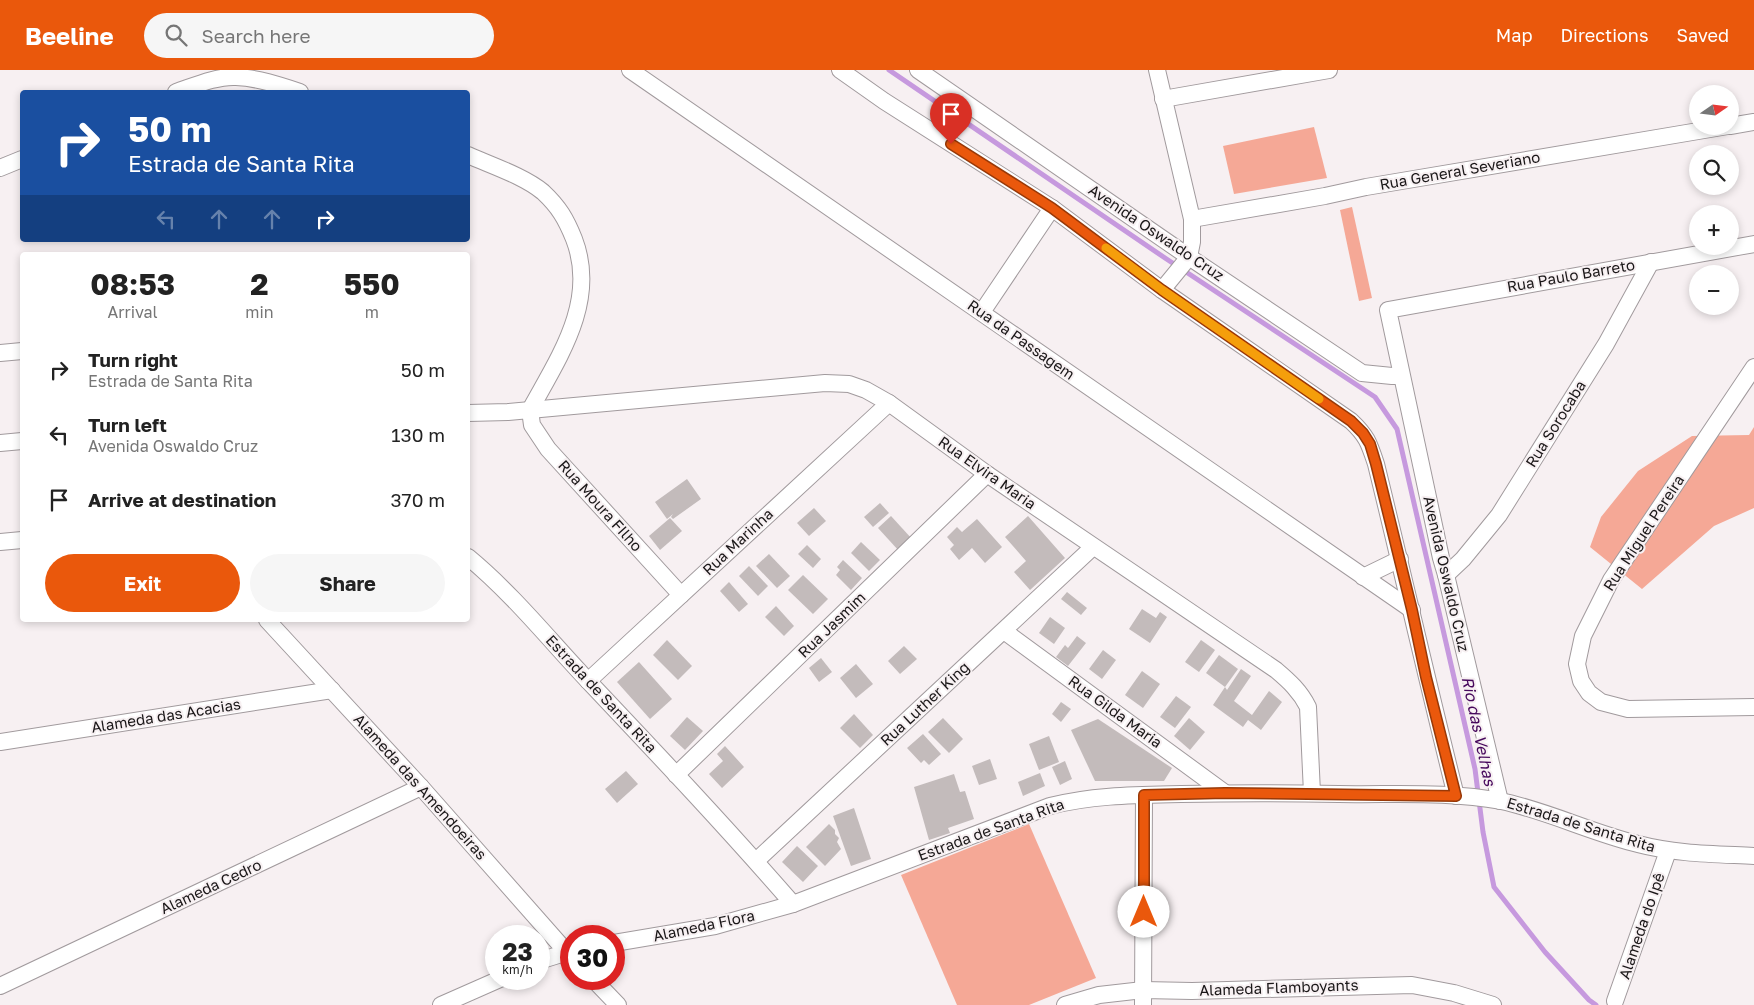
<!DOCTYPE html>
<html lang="en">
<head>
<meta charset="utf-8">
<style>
  :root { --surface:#fff; --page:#f6f6f6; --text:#222; --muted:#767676; --accent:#ea580c }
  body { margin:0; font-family:"Golos Text",sans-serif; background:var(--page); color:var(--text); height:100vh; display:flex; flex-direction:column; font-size:19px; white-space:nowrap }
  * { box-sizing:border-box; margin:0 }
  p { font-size:16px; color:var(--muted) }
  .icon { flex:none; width:28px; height:28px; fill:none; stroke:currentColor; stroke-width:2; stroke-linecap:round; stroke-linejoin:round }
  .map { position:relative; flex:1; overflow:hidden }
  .side { position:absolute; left:20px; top:182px; width:450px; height:370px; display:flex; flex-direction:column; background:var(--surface); border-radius:5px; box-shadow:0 2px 8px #0003 }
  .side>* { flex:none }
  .hud { position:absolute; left:20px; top:20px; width:450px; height:152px; border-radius:5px; box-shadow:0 2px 8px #0003; background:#1a4fa0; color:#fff; overflow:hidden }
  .needle { width:32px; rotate:76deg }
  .buttons { position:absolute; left:1689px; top:15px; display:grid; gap:10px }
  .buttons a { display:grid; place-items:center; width:50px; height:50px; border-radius:50%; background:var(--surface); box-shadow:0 2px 8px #0003; font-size:25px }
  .speed { position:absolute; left:485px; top:855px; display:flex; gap:10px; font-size:25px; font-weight:700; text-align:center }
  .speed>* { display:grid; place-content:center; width:65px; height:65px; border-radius:50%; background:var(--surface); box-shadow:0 2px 8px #0003; line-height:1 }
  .speed small { font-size:12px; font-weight:400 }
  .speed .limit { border:8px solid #d22; background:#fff; color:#111 }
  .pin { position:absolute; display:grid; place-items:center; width:42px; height:42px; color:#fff; margin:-51px -21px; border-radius:50% 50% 50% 0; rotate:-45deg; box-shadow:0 0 5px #0007 }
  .pin .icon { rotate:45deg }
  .me { position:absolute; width:55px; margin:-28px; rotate:0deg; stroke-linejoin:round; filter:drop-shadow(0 0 4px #0008) }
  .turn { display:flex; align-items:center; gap:18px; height:105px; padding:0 25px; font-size:22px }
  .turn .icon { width:65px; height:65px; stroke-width:2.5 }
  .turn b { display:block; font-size:35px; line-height:42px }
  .lanes { display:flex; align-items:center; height:48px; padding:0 25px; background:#0003; justify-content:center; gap:25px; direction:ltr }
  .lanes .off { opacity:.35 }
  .eta { display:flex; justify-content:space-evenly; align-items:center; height:85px; text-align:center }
  .eta b { font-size:30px; font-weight:700; line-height:35px }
  .button { display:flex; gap:10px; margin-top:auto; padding:10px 25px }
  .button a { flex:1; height:58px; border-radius:30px; background:var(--accent); color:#fff; font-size:20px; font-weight:700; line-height:58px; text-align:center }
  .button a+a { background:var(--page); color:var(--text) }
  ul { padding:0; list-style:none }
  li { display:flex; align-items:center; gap:15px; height:65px; padding:0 25px }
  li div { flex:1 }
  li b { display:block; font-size:19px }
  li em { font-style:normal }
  header { display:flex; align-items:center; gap:30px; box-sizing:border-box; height:70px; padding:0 25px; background:var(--accent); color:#fff }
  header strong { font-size:24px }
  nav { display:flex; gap:28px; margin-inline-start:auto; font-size:18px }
  .search { width:350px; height:45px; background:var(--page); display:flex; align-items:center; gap:12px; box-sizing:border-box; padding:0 18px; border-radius:28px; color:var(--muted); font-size:19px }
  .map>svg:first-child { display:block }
  .green { fill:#f5a896 }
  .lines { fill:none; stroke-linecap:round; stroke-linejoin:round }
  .stream { stroke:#c699de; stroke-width:5 }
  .building { fill:#c3bbbb }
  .minor-casing { stroke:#a19a9d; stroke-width:18 }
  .minor { stroke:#fff; stroke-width:16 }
  .route-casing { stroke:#983908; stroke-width:12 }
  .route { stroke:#ea580c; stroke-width:9 }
  .slow { stroke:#f59e0b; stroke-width:9 }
  .labels { text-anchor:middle; stroke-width:4; stroke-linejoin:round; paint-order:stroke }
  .street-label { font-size:15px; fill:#1a1718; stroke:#f7f0f2 }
  .water-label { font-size:16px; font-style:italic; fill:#46085c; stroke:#f7f0f2 }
</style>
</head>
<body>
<header>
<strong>Beeline</strong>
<div class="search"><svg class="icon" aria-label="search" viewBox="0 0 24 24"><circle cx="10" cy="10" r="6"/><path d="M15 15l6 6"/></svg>Search here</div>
<nav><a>Map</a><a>Directions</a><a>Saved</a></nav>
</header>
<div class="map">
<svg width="1754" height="935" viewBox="0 0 1754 935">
  <rect width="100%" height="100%" fill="#f7f0f2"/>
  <g class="green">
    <polygon points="1314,57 1327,108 1234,124 1223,76"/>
    <polygon points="1352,137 1372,228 1359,231 1340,140"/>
    <polygon points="1754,357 1754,438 1714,456 1642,519 1590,477 1601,447 1638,401 1692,366 1749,365"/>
    <polygon points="1029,754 1096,908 1029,935 957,935 901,805"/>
  </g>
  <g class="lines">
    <polyline class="stream" points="889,0 1165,188 1375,327 1397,359 1475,699 1483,762 1494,817 1545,882 1589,930 1596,935"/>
  </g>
  <g class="building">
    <polygon points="687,409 701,429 673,449 671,447 673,444 667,449 655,432"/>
    <polygon points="880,433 889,443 873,457 864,447"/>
    <polygon points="814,438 826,451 809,466 797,453"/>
    <polygon points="891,446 912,469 899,481 878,458"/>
    <polygon points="1028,446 1065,488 1030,520 1014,502 1026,491 1005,467"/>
    <polygon points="670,448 682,461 660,480 649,466"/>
    <polygon points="977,449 1002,477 985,493 972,478 959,490 950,479 954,475 947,467 957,457 962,462"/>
    <polygon points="861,472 880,490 869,501 851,483"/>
    <polygon points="807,475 821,489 813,498 798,484"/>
    <polygon points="769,484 790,506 777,518 756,496"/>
    <polygon points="843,490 862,508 851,520 836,505 840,500 837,497"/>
    <polygon points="749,496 768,516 758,526 739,506"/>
    <polygon points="803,505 828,529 813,544 788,520"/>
    <polygon points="729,512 748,534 739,542 720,521"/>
    <polygon points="1067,522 1087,538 1081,545 1061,529"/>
    <polygon points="776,536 794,556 784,566 765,547"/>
    <polygon points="1142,539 1156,548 1160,542 1167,547 1150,573 1129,559"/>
    <polygon points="1050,547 1065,558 1054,574 1039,563"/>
    <polygon points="1077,566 1086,573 1068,596 1056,587 1065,575 1068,578"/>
    <polygon points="667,570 692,596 678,610 653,585"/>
    <polygon points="1201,570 1215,580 1199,602 1185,592"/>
    <polygon points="904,576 917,589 900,604 888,591"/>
    <polygon points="1103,580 1116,590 1102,609 1089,599"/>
    <polygon points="1219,585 1238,599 1225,617 1206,603"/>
    <polygon points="821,588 832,602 819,612 809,598"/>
    <polygon points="639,592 672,629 650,649 617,612"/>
    <polygon points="856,594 873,614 856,628 840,608"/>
    <polygon points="1241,599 1251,606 1234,631 1252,645 1269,621 1282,632 1261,660 1248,650 1243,657 1213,635 1225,617 1227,620"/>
    <polygon points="1142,601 1160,614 1143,638 1125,625"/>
    <polygon points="1176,626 1191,637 1175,658 1160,647"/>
    <polygon points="1061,632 1071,639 1061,652 1052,644"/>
    <polygon points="854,644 873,665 860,678 840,658"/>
    <polygon points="687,647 703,661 685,680 670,666"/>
    <polygon points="943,648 963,669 949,683 928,662"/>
    <polygon points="1189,648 1205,662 1190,680 1174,666"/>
    <polygon points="1098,649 1172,698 1164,711 1095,711 1071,660"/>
    <polygon points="923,664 941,684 929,695 924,690 921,693 907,678"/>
    <polygon points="1049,666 1059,692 1039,700 1029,674"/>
    <polygon points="725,676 744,697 722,718 709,704 723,691 717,684"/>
    <polygon points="990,689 997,709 979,715 972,696"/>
    <polygon points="1065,691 1072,709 1060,715 1052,697"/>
    <polygon points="626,701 638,714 617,733 605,719"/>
    <polygon points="1040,703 1045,716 1023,726 1018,712"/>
    <polygon points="954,704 960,722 965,721 974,749 948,758 950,763 929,770 914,717"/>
    <polygon points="854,738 871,789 851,796 833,746"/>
    <polygon points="829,754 835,760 835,764 839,768 837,772 841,779 825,796 806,777"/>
    <polygon points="797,776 818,796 803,812 782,792"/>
  </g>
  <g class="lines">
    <g class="minor-casing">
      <g id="minor">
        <polyline points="630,0 1412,540"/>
        <path d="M840,0L884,31L1052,138L1162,220L1351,351C1367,366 1369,373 1376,394C1403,504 1428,615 1456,726"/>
        <polyline points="918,0 1189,187 1362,303 1392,306 1401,306"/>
        <polyline points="1157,0 1192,149 1192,172 1189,187 1162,220"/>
        <path d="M176,22C194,16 216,6 236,7C258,8 279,15 300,22"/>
        <polyline points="1163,29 1329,0"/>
        <polyline points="1730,56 1754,52"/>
        <path d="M468,85C490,95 524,106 543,122C559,137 566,149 574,169C598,231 559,287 530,340"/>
        <polyline points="0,98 22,89"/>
        <polyline points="1192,149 1325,126 1366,117 1728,56"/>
        <polyline points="982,242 1052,138"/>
        <polyline points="0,283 22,281"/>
        <polyline points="1754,297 1611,510 1583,566 1577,594 1581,611 1589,623 1601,632 1628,639 1754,637"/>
        <polyline points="530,340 532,355 548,379 681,525"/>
        <path d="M468,343L508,342L825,313L849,314L866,320L889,333L987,404L1276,600C1289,611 1300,621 1308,637L1312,723"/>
        <polyline points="0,373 22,371"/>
        <polyline points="0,472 22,470"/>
        <path d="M468,487C514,525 551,572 592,615C660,687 728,759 793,834"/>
        <polyline points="1446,505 1463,489 1499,445 1606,274 1651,192"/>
        <polyline points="1363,507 1400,489"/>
        <polyline points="267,550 421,717 571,887"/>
        <polyline points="1004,561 1225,723"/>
        <polyline points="588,611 889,333"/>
        <polyline points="0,672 332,620"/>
        <polyline points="676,705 987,404"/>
        <polyline points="1500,731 1446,505 1441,488 1388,240 1754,174"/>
        <polyline points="756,791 1093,477"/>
        <path d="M614,873L715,856L793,834L1050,736C1093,725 1137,725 1181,724C1234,723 1287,723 1339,724C1393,725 1449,721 1501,731C1548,741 1592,763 1638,774C1676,784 1715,784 1754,786"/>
        <polyline points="539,891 571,881"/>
        <polyline points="593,909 618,935"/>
        <polyline points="0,916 421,717"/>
        <polyline points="1615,931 1668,781"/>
        <polyline points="441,935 500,909"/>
        <polyline points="1065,935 1099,925 1143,920 1192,921 1412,915 1454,923 1493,935"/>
        <polyline points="1143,935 1144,725"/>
      </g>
    </g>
    <use href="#minor" class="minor"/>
  </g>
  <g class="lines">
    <g class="route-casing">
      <polyline id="route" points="951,74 1052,138 1162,220 1351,351 1363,363 1370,374 1376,394 1412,540 1426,607 1456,726 1225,723 1144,725 1144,842"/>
    </g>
    <use href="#route" class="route"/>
    <polyline class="slow" points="1106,178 1162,220 1319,329"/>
  </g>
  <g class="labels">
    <g class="street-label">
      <text transform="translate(1460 101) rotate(-10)" y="5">Rua General Severiano</text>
      <text transform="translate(1156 163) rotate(34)" y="5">Avenida Oswaldo Cruz</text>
      <text transform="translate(1571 206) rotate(-10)" y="5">Rua Paulo Barreto</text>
      <text transform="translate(1021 270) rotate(35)" y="5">Rua da Passagem</text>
      <text transform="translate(1556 354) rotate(-58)" y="5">Rua Sorocaba</text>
      <text transform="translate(987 403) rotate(35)" y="5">Rua Elvira Maria</text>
      <text transform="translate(600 436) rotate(48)" y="5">Rua Moura FIlho</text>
      <text transform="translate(1644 463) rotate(-57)" y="5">Rua Miguel Pereira</text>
      <text transform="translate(738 472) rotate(-43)" y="5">Rua Marinha</text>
      <text transform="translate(1446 504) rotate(77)" y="5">Avenida Oswaldo Cruz</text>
      <text transform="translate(832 555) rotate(-44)" y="5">Rua Jasmim</text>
      <text transform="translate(601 624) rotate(47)" y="5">Estrada de Santa Rita</text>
      <text transform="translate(925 634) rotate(-43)" y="5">Rua Luther King</text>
      <text transform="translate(1115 642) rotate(36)" y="5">Rua Gilda Maria</text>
      <text transform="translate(166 646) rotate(-9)" y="5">Alameda das Acacias</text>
      <text transform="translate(420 717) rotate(48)" y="5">Alameda das Amendoeiras</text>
      <text transform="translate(1581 755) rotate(17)" y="5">Estrada de Santa Rita</text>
      <text transform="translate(991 760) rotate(-20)" y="5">Estrada de Santa Rita</text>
      <text transform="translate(211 817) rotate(-25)" y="5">Alameda Cedro</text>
      <text transform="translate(704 856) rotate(-12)" y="5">Alameda Flora</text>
      <text transform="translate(1642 856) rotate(-71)" y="5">Alameda do Ipê</text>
      <text transform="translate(1279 918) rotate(-2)" y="5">Alameda Flamboyants</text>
    </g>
    <g class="water-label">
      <text transform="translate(1479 661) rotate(78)" y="6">Rio das Velhas</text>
    </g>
  </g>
</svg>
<div class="buttons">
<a><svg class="needle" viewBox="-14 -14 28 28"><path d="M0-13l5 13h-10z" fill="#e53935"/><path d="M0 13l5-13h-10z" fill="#767676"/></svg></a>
<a><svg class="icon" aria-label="search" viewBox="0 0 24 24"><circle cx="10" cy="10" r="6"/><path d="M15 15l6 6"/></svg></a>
<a>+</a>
<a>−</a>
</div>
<div class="speed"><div>23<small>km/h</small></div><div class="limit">30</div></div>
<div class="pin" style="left:951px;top:74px;background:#d93025"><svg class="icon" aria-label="arrive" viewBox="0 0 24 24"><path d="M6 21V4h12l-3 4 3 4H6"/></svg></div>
<svg class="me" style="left:1144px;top:842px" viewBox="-20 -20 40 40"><circle r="19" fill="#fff"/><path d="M0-13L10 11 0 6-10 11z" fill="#ea580c"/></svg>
<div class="hud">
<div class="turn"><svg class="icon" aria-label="right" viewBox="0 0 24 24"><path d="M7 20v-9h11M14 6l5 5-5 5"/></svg><div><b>50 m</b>Estrada de Santa Rita</div></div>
<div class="lanes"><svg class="icon off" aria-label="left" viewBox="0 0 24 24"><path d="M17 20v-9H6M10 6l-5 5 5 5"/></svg><svg class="icon off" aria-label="ahead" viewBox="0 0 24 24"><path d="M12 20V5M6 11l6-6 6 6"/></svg><svg class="icon off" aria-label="ahead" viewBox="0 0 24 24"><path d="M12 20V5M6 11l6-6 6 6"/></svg><svg class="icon" aria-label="right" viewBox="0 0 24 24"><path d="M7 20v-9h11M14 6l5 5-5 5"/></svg></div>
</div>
<section class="side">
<div class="eta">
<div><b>08:53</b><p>Arrival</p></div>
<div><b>2</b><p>min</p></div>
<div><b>550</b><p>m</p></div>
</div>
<ul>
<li><svg class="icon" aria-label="right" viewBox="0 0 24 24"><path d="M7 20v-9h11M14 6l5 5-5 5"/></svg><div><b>Turn right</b><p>Estrada de Santa Rita</p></div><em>50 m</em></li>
<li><svg class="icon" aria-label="left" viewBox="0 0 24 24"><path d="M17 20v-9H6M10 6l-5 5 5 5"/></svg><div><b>Turn left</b><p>Avenida Oswaldo Cruz</p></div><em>130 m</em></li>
<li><svg class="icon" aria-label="arrive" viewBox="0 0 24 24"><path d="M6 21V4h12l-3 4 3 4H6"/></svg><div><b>Arrive at destination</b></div><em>370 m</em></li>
</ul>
<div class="button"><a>Exit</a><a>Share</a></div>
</section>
</div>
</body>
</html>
